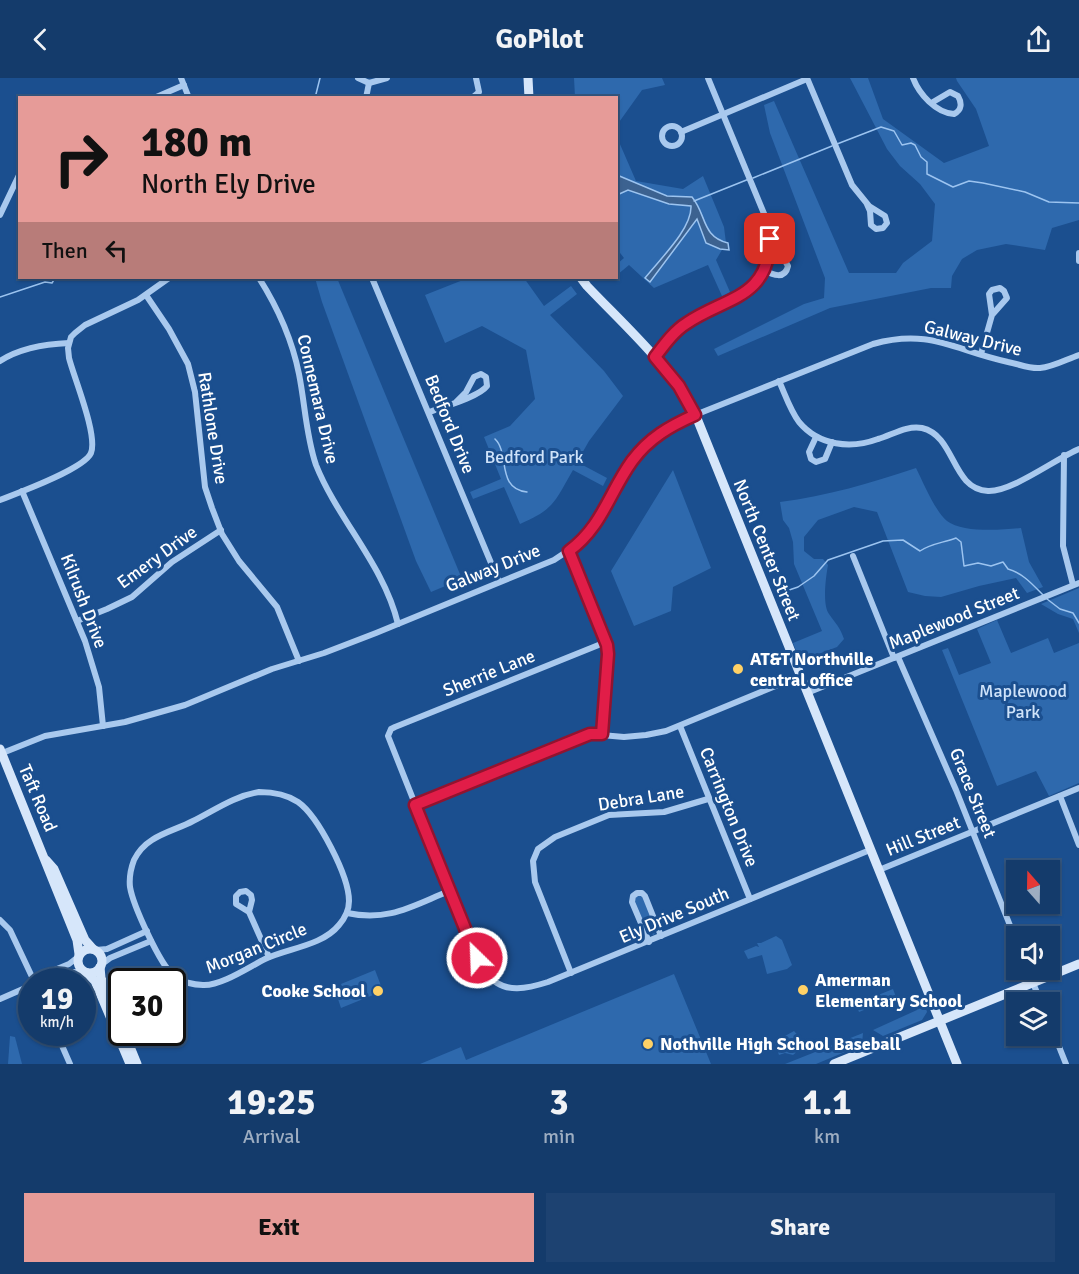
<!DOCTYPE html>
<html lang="en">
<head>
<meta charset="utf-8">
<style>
  :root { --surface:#143b6b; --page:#1d4271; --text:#f1f3f6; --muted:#9dadc1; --line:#33557e; --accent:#e69b98 }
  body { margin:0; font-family:Signika,sans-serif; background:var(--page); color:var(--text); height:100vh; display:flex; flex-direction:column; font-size:22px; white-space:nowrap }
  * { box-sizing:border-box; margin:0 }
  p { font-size:20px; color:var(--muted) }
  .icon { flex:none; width:33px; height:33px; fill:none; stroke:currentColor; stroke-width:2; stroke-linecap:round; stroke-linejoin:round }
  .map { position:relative; height:986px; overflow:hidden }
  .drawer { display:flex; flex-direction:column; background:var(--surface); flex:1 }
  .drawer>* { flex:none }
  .top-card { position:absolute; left:18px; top:18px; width:600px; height:183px; border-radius:0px; box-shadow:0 2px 4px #0004,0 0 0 2px var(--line); background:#e69b98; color:#111; overflow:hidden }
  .needle { width:39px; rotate:340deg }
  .controls { position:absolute; left:1006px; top:782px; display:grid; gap:12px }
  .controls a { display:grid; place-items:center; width:54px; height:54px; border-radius:0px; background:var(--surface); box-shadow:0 2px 4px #0004,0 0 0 2px var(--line); font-size:30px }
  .speed { position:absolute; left:18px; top:890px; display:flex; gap:12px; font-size:30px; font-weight:700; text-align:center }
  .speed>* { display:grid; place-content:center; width:78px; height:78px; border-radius:50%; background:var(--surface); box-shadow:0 2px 4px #0004,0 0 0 2px var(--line); line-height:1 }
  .speed small { font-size:15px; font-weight:400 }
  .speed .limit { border:3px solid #111; border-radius:9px; background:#fff; color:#111 }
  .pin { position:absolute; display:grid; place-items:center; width:51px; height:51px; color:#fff; margin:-26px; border-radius:12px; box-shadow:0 3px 9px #0006 }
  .me { position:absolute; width:66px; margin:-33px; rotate:336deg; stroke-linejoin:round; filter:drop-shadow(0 0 4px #0008) }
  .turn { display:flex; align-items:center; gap:21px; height:126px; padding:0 24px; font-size:27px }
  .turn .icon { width:78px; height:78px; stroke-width:2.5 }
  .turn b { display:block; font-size:42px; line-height:51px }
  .then { display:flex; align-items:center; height:57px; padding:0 24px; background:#0003; gap:12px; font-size:22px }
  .eta { display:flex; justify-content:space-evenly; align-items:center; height:102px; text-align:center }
  .eta b { font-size:36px; font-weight:700; line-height:42px }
  .button { display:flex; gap:12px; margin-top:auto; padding:12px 24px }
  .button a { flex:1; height:69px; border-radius:0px; background:var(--accent); color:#111; font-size:24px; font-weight:700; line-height:69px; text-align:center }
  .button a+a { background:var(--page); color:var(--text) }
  header { display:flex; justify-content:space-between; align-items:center; height:78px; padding:0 24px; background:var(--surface); font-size:27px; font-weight:700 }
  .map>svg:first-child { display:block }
  .green { fill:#2e69ad }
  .water { fill:#3c6290; stroke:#9cc4f0; stroke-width:1.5 }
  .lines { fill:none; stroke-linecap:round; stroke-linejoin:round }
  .stream { stroke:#9cc4f0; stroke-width:1.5 }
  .street { stroke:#a9c9ee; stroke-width:6 }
  .secondary { stroke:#d6e6fa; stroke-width:9 }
  .route-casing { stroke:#92132f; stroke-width:15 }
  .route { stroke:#e11d48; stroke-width:10 }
  .poi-dot { fill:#ffd166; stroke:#1b4f8f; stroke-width:2 }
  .labels { text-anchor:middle; stroke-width:6; stroke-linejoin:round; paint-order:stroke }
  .street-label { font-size:18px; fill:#fff; stroke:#1b4f8f }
  .park-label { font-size:18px; fill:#cfe3fa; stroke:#1b4f8f }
  .poi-label { font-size:18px; font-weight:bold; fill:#fff; stroke:#1b4f8f; text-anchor:start }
</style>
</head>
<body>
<header><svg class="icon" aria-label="back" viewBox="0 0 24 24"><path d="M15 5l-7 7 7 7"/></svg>GoPilot<svg class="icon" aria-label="share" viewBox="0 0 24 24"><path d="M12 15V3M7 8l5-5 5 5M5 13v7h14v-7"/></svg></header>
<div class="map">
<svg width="1079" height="986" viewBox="0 0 1079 986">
  <rect width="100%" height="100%" fill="#1b4f8f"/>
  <g class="green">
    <polygon points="574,0 662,0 665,7 642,12 617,47 616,20 575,19"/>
    <polygon points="850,0 868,0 883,41 944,85 989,68 976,31 957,3 956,0 1079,0 1079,142 1052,150 1045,172 1006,166 977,172 962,181 952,198 951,210 931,210 830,230 718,278 714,271 804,226 824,220 825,200 770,55 764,27 774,23 849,195 896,195 903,185 932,163 935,126 920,106 900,88 887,71"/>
    <polygon points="616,57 636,103 683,111 703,98 724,149 726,165 716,182 730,214 722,218 708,187 654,210 629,187 617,197 617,186 624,180 617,171"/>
    <polygon points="315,200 337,200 462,501 431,514 416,483 322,224"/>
    <path d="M468,200H524L544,228L571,208L577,216L550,237L604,293L623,318L589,363L577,384L607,400L603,408L573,392C555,423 555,431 520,446L504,409L473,421L470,414L501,401L484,359L510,348L535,321L526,272L482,248L445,265L425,217Z"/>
    <path d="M916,390C923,404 935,433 947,443C962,455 1002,452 1021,450L1029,484L1043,509L1027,515L1016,500L979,508L941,519L925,518L908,514L877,434L854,429L818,442L804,459V473L814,481H823L828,487C826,498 822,527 829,536C836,546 840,549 844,561L837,569L800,583L793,565L822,553L794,486L793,464L789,450L783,442L780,424C827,418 871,405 916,390Z"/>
    <polygon points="673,392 711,490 673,509 671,533 634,548 611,493"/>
    <polygon points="1079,510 1079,555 1073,541 1058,536 1041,526"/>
    <polygon points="997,542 1011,575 1048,560 1054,575 1079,565 1079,705 1049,718 1036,693 997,708 942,572 948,570 959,597 991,585 977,551"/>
    <polygon points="640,817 643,820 656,852 654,857 648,855 635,823 636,818"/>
    <polygon points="776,858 782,862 792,887 787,891 767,896 762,877 748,881 744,873 756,868 759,869 757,865 761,865"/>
    <polygon points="375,892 383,913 341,930 337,918 345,915 341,906"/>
    <polygon points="674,896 711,986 420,986 461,969 466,982"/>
    <polygon points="893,911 896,919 859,934 856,926"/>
    <polygon points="924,924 927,934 922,942 883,958 873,952 917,932 916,928"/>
    <polygon points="794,953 808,969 798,973 793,977 785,975 779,977 774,964"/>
    <polygon points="863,955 862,965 857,969 816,986 785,986"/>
    <polygon points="10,958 15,959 22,986 8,986"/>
  </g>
  <path class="water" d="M617,97L667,118L692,119C707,137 701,158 728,165L729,172L720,171L706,165L697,141L650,204L645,200C659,182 692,151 691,128L669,126L628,112L617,117Z"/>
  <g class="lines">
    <g class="stream">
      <polyline points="315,20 320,0"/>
      <polyline points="837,66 881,49 894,53 902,67 911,65 915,67 921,79 927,84 927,96 953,109 969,103 983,105 1025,114 1049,124 1079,125"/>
      <polyline points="753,100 832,68"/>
      <polyline points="694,123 749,101"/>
      <polyline points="0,219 45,204 52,205 55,200"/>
      <path d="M495,361C510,375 496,411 527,414"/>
      <path d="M780,515L798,509L814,498L828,482L883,463L903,462L920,473C932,465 943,465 956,460L961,464L964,488L978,485L991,488L1003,484L1008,491C1023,495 1033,507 1044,518"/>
      <polyline points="1047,521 1060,531 1073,535 1079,545"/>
    </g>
    <g class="street">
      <polyline points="181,0 189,20"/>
      <polyline points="358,0 369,5 387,0"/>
      <polyline points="807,0 852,107 869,128 885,138 887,145 883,150 876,151 871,147 870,133 866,124"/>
      <path d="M913,0C919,16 936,35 954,36C962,32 962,25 958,18L950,14L933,24"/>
      <polyline points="154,20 184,7"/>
      <polyline points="366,20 369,5"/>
      <polyline points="472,20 479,14 476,0"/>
      <circle cx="672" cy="58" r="10"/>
      <polyline points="681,54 807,1"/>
      <polyline points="0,137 20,95"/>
      <polyline points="1079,175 1079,183"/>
      <path d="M763,192C773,197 785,202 788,188L784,181L769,176"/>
      <path d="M259,200C278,230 292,261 299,296C305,326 306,358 316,387C338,442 384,487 398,546"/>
      <polyline points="372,200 499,504"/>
      <polyline points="146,217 169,251 188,286 195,314 205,409 212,430 222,456 239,483 277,529 299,583"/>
      <polyline points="981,276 992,237 1007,220 1004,213 1000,210 992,212 989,216 992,237"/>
      <path d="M655,279C664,267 673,254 686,245C701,234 719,230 736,221C766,205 775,169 765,138L708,0"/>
      <path d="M0,283C20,270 46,266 69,265"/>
      <path d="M779,303C785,316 790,332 799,344C819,368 851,371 878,361C892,357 907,347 922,350C956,358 951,411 988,413C1012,414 1055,381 1079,371"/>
      <path d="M429,334C443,329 479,319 487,308L486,299L481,296L474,299L466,314L456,324"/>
      <polyline points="816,359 809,374 811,381 816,384 825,381 832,364"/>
      <polyline points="1064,377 1063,468 1073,507"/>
      <polyline points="22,413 85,563 99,609 103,648"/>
      <path d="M0,422C18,415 84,391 91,375C98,357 74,300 69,280L68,270L71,259L75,255L85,247L138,222L169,200"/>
      <path d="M569,473C584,506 603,541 608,576L602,656"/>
      <polyline points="853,478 894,580"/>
      <polyline points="77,543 107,531 132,519 172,484 221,452"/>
      <path d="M606,564L395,649L391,651L388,658L469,862C489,905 498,920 548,904L870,772"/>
      <polyline points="898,579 956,712 1017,865"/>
      <polyline points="807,615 1079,505"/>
      <polyline points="680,648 750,821"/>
      <path d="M0,676L45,658L125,644L185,627L272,591L324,575L376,555L554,482L581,464L592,452L633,382L652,361L665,352L695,337L873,266C931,250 955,273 1008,284C1019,286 1029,291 1040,290C1053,289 1067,281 1079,277"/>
      <path d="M259,714C273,714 286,716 298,724C318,738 349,798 349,823C349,832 345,840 339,847C322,868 288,870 265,881C249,889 221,908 203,907C194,907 181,904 174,898C160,887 133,827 130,809C129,800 131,790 134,782C138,774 144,767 152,762C164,754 180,750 193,743C215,732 234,718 259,714Z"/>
      <polyline points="1060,718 1079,767"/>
      <polyline points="415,727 590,656 624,659 646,657 666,653 800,598"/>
      <polyline points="879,792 1079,710"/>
      <polyline points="249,834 236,826 236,818 240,814 246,813 251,817 252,822 249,834 269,879"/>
      <path d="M347,835C388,844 412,828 449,813"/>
      <polyline points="0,842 10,852 34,903"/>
      <polyline points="649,864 632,824 633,818 637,815 642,815 645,818 661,858"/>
      <polyline points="96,872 107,871 147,853"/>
      <polyline points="102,886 110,880 151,863"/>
      <polyline points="1027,891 1041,924"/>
      <polyline points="571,895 535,804 533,783 538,771 555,759 609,737 664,734 708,721"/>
      <polyline points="33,901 69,886 78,879"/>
      <polyline points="52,903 72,894 83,894"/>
      <polyline points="0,921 32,907"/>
      <polyline points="1050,946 1066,986"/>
      <polyline points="56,954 70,986"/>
    </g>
    <g class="secondary">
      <polyline points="528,0 529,20"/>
      <path d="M581,200L587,208C625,248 667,285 694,333L957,986"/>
      <polyline points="0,671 77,862 79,876"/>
      <polyline points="46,782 54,791 85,862 93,871"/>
      <circle cx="90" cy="883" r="12"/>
      <polyline points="100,889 101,900 122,949"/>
      <polyline points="87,895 95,903 130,986"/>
      <polyline points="124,954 137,986"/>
      <polyline points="834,986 1079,886"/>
    </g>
  </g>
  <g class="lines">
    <g class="route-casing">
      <path id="route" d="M477,880L415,727L590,656H602L608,576L607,567L569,473C602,449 609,415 632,383C649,360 670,348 695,337L679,308L655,279C664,267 674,253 687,245C725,219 769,221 770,161"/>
    </g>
    <use href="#route" class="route"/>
  </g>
  <g class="poi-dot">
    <circle cx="738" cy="591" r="6"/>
    <circle cx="803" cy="912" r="6"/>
    <circle cx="378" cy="913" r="6"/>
    <circle cx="648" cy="966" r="6"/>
  </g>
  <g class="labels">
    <g class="street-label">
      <text transform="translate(973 260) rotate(14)" y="6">Galway Drive</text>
      <text transform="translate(318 321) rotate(77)" y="6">Connemara Drive</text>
      <text transform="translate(450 346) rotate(68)" y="6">Bedford Drive</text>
      <text transform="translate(213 350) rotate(81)" y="6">Rathlone Drive</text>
      <text transform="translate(767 472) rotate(68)" y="6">North Center Street</text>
      <text transform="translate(157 479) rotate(-36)" y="6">Emery Drive</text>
      <text transform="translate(493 490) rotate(-22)" y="6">Galway Drive</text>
      <text transform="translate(84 523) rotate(69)" y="6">Kilrush Drive</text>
      <text transform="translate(954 540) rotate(-22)" y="6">Maplewood Street</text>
      <text transform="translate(489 595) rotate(-22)" y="6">Sherrie Lane</text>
      <text transform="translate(973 715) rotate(68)" y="6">Grace Street</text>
      <text transform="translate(38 720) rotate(67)" y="6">Taft Road</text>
      <text transform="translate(641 720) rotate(-9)" y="6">Debra Lane</text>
      <text transform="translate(729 729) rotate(68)" y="6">Carrington Drive</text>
      <text transform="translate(923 758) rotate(-22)" y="6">Hill Street</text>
      <text transform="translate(674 837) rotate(-23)" y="6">Ely Drive South</text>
      <text transform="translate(256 870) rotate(-22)" y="6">Morgan Circle</text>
    </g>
    <g class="park-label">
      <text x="534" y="385">Bedford Park</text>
      <text x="1023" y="619">Maplewood<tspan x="1023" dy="21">Park</tspan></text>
    </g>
    <g class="poi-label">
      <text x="750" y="587">AT&amp;T Northville<tspan x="750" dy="21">central office</tspan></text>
      <text x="815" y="908">Amerman<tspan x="815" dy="21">Elementary School</tspan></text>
      <text x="366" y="919" text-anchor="end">Cooke School</text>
      <text x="660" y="972">Nothville High School Baseball</text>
    </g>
  </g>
</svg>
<div class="controls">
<a><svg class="needle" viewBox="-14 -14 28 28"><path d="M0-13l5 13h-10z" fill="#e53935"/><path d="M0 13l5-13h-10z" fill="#9dadc1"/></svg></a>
<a><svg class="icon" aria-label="sound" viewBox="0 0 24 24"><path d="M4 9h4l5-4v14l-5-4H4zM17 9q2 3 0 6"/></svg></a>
<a><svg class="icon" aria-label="layers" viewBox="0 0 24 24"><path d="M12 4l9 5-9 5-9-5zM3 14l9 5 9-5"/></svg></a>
</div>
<div class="speed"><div>19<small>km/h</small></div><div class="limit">30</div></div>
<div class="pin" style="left:770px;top:161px;background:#d93025"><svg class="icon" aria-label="arrive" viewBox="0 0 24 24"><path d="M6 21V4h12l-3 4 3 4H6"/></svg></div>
<svg class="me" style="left:477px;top:880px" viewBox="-20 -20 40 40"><circle r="17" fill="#e11d48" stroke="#fff" stroke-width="3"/><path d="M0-11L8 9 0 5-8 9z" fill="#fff"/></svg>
<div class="top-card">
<div class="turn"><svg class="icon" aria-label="right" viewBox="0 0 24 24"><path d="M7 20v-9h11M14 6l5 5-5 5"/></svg><div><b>180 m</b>North Ely Drive</div></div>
<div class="then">Then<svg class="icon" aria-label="left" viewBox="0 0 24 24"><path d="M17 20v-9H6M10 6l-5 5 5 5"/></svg></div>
</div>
</div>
<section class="drawer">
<div class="eta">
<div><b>19:25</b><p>Arrival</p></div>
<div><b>3</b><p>min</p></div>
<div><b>1.1</b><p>km</p></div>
</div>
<div class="button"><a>Exit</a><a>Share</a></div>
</section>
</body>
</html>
